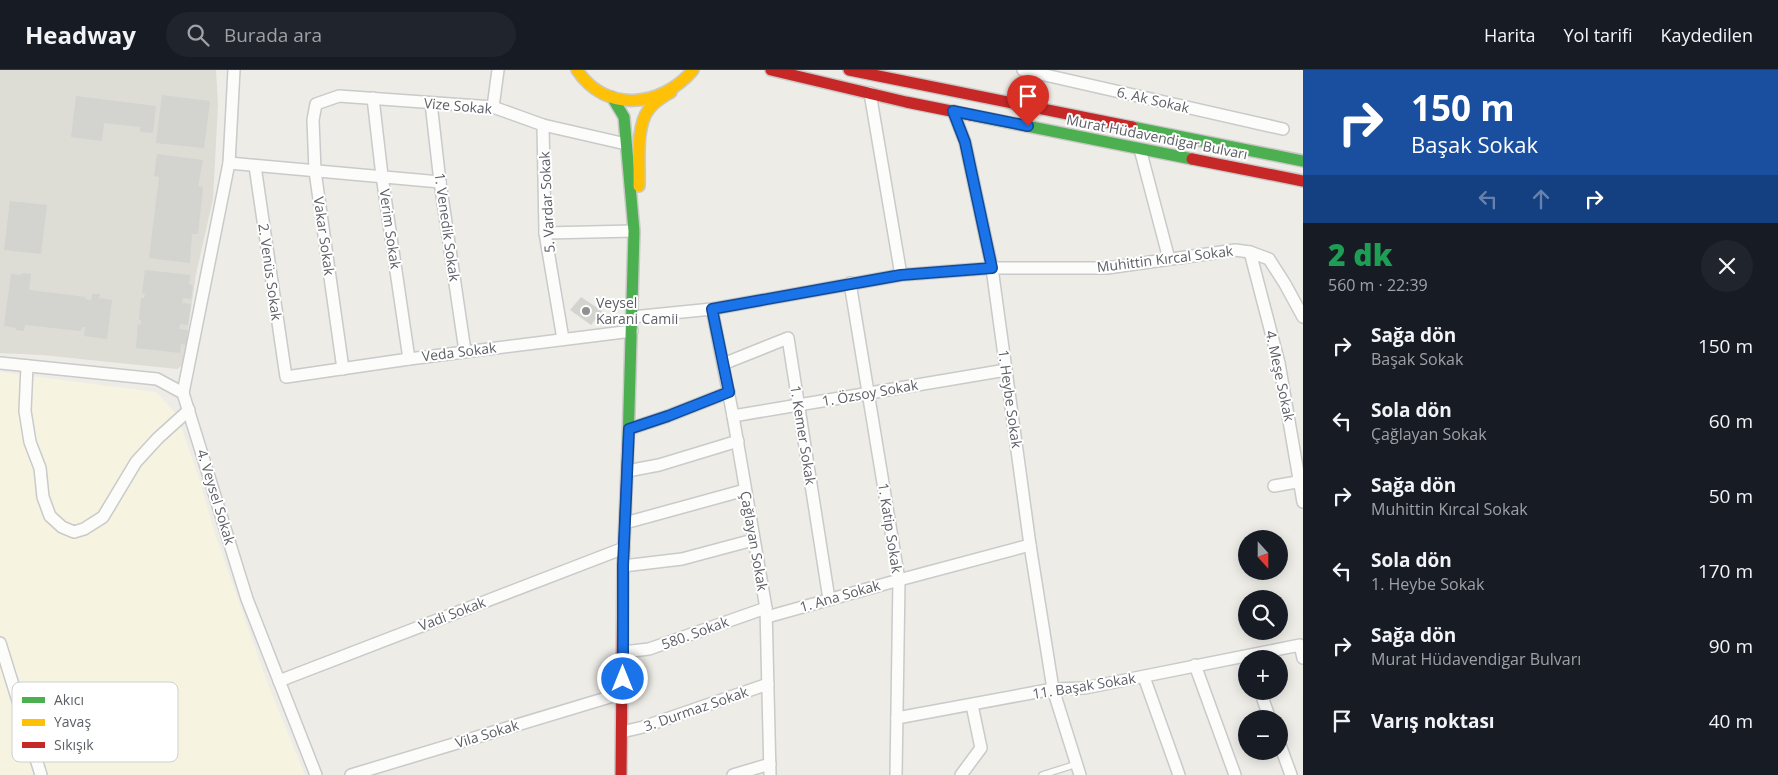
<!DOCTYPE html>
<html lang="tr">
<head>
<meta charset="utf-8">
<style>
  :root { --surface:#171b24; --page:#20242c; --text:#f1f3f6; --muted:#9ea1a6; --line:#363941 }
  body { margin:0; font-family:"Open Sans",sans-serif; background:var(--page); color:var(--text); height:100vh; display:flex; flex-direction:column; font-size:19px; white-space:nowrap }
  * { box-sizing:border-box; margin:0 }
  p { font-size:16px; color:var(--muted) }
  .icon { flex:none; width:28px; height:28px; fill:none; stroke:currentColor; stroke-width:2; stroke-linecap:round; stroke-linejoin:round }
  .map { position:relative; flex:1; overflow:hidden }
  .sheet { display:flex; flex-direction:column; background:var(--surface); width:475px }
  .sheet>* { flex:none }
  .hud { background:#1a4fa0; color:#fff; overflow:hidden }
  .needle { width:32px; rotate:159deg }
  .controls { position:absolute; left:1238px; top:460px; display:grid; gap:10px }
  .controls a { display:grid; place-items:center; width:50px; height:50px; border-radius:50%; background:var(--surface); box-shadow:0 2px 12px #0003; font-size:25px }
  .pin { position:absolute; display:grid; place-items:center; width:42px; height:42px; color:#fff; margin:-51px -21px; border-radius:50% 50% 50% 0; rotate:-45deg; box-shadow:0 0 5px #0007 }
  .pin .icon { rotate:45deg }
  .me { position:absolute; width:55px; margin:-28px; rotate:0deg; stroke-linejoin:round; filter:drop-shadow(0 0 4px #0008) }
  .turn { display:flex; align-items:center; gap:18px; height:105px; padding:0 25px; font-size:22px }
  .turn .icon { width:65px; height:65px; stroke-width:2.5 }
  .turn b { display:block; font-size:35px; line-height:42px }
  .lanes { display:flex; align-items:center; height:48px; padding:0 25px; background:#0003; justify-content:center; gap:25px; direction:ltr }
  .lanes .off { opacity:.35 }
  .round { display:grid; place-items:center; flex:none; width:52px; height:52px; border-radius:26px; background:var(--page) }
  .summary { display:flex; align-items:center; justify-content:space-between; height:85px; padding:0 25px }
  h1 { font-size:30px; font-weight:800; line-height:38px; color:#1e9e55 }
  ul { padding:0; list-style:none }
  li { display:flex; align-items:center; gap:15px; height:75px; padding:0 25px }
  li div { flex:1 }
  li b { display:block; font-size:19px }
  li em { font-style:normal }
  header { display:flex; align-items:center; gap:30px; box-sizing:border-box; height:70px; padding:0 25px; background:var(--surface); border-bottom:1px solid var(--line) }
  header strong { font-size:24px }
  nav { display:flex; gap:28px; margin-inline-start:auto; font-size:18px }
  .search { width:350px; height:45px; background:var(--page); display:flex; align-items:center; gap:12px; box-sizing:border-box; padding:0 18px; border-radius:28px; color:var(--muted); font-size:19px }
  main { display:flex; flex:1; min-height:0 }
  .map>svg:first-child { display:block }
  .commercial { fill:#f6f4e0 }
  .education { fill:#dddcd5 }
  .building { fill:#d3d3d0 }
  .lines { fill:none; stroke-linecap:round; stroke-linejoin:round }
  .lane-casing { stroke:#c9cac9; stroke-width:8 }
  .street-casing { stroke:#c9cac9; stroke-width:14 }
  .fast-casing { stroke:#c9c9c8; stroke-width:14 }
  .slow-casing { stroke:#c9c9c8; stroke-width:14 }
  .jam-casing { stroke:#c9c9c8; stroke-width:14 }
  .lane { stroke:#fcfcfb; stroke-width:5.5 }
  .street { stroke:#fcfcfb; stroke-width:11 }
  .fast { stroke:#4caf50; stroke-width:11 }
  .slow { stroke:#ffc107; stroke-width:11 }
  .jam { stroke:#c62828; stroke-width:11 }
  .route-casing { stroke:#114b97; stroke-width:12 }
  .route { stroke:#1a73e8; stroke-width:9 }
  .poi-dot { fill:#8f9092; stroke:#fff; stroke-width:2 }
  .labels { text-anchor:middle; stroke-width:4; stroke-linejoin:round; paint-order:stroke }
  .street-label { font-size:14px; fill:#5c5f65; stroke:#fff }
  .poi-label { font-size:14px; fill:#5c5f65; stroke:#fff; text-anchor:start }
  .key { fill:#fff; stroke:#cecfd1; stroke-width:1 }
  .key-label { font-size:14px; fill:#5c5f65 }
</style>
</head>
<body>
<header>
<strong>Headway</strong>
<div class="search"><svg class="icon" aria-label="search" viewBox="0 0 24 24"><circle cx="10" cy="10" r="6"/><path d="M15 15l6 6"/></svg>Burada ara</div>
<nav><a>Harita</a><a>Yol tarifi</a><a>Kaydedilen</a></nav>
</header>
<main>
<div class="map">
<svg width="1303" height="705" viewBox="0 0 1303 705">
  <rect width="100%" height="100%" fill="#edece7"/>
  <polygon class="commercial" points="0,302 156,322 177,345 198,405 215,464 267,612 305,705 0,705"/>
  <polygon class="education" points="0,0 216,0 218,35 213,129 196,204 183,295 177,299 42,285 0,283"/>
  <g class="building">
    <polygon points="162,25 210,31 204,78 156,73"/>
    <polygon points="76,26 156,36 153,63 140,62 140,57 104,53 102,71 71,67"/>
    <polygon points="157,84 203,90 198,116 203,117 198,164 192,164 190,193 149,188 159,107 154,106"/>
    <polygon points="10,131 47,135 41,184 4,180"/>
    <polygon points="145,200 190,205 189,214 193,215 191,229 183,228 182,233 191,234 188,255 180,254 179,259 188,260 186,275 181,274 180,283 136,278 138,254 141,255 141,250 139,250 141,228 144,228 145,224 142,223"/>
    <polygon points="22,203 31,204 29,220 86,227 85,229 91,230 92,224 100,224 99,228 112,230 107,269 84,266 85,257 82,257 81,261 25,255 24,261 16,260 16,258 4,256 11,204 21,205"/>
    <polygon points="581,227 602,241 591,255 570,240"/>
  </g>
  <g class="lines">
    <g class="lane-casing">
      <polyline id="lane" points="1042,705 1077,694"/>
    </g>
    <g class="street-casing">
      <g id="street">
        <polyline points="1023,0 1283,59"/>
        <polyline points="870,23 901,205"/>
        <polyline points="373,28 382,106 409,289"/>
        <polyline points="431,33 440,112 465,281"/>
        <polyline points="493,37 498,0"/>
        <polyline points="953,41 965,72 992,198 1030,475 1053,619 1080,705"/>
        <polyline points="543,55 545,163 563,269"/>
        <polyline points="1140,79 1169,189"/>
        <polyline points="229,93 440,112"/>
        <polyline points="255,96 286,307 409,289 632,261"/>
        <polyline points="545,163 634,161"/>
        <polyline points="1250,182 1279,293 1303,432"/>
        <polyline points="850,213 899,510 896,705"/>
        <polyline points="712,239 733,346 766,538 770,705"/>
        <polyline points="632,247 712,239 901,205 992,198 1107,198 1235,180 1250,182 1269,189 1285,214 1303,247"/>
        <polyline points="0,293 157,309 183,323 247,529 316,705"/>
        <polyline points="723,294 788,268 829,529"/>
        <polyline points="27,296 25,341 30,372 40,398 43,427 50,446 62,457 74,462 84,459 103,447 136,392 158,368 189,340"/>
        <polyline points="343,299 315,101 313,50 316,34 339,26 493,37 543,55 626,74"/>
        <polyline points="183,323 229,93 234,0"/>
        <polyline points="733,346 1006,300"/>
        <polyline points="629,359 668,346 729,322"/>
        <polyline points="627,401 659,395 738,371"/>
        <polyline points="1274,416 1303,411"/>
        <polyline points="625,453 745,420"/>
        <polyline points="623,496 682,489 753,470"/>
        <polyline points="767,547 899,510 1030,475"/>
        <polyline points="0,573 41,705"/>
        <polyline points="623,582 649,579 766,538"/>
        <polyline points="1195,595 1235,705"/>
        <polyline points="1144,607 1179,705"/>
        <polyline points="279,611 624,478"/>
        <polyline points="1260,621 1270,649"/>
        <polyline points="897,648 1053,619 1085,618 1300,575 1303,588"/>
        <polyline points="622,662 643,657 768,614"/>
        <polyline points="1279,672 1291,705"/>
        <polyline points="351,705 623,623"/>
        <polyline points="733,705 770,694"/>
        <polyline points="961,705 981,678 972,635"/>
      </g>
    </g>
    <g class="fast-casing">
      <g id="fast">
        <polyline points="612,27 624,47 634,161 628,375"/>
        <polyline points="971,45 1192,89"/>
        <polyline points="1132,57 1303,91"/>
      </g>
    </g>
    <g class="slow-casing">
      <g id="slow">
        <path d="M577,0C606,44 662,37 693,0"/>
        <path d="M639,116C640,94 635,57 649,39C655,31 663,27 671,22"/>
      </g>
    </g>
    <g class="jam-casing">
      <g id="jam">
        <polyline points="771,0 906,32 971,45"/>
        <polyline points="849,0 1132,57"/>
        <polyline points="1192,89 1303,111"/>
        <polyline points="621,705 623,496 628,375"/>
      </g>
    </g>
    <use href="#lane" class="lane"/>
    <use href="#street" class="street"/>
    <use href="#fast" class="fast"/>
    <use href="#slow" class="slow"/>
    <use href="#jam" class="jam"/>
  </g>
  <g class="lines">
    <g class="route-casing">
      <polyline id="route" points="623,609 623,496 629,359 668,346 729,322 712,239 901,205 992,198 965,72 953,41 1028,56"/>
    </g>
    <use href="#route" class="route"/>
  </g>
  <circle class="poi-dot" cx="586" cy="241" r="5"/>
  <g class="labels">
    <g class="street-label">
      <text transform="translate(1153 30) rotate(13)" y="5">6. Ak Sokak</text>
      <text transform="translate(458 36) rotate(5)" y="5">Vize Sokak</text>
      <text transform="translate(1157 67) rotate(11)" y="5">Murat Hüdavendigar Bulvarı</text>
      <text transform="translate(547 132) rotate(-93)" y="5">5. Vardar Sokak</text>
      <text transform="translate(447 157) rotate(82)" y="5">1. Venedik Sokak</text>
      <text transform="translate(390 159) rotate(82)" y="5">Verim Sokak</text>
      <text transform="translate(324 166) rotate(82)" y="5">Vakar Sokak</text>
      <text transform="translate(1165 189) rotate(-7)" y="5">Muhittin Kırcal Sokak</text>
      <text transform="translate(270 202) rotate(82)" y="5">2. Venüs Sokak</text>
      <text transform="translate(459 282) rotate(-7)" y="5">Veda Sokak</text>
      <text transform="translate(1280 306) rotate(78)" y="5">4. Meşe Sokak</text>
      <text transform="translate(870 323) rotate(-10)" y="5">1. Özsoy Sokak</text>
      <text transform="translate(1010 329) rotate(82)" y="5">1. Heybe Sokak</text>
      <text transform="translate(803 365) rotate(81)" y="5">1. Kemer Sokak</text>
      <text transform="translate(216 427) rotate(73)" y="5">4. Veysel Sokak</text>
      <text transform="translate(890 458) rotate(81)" y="5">1. Katip Sokak</text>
      <text transform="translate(754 471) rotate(80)" y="5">Çağlayan Sokak</text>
      <text transform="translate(840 526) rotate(-16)" y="5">1. Ana Sokak</text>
      <text transform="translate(452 544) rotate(-21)" y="5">Vadi Sokak</text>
      <text transform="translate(695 563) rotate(-20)" y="5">580. Sokak</text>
      <text transform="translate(1084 616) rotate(-9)" y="5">11. Başak Sokak</text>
      <text transform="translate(696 639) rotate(-19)" y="5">3. Durmaz Sokak</text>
      <text transform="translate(487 664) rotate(-17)" y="5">Vila Sokak</text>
    </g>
    <g class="poi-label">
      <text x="596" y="238">Veysel<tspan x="596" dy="16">Karani Camii</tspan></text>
    </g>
  </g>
  <rect x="12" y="612" width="166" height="80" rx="8" class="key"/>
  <rect x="22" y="627" width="23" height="6" fill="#4caf50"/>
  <rect x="22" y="649" width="23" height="7" fill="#ffc107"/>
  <rect x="22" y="672" width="23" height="6" fill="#c62828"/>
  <g class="key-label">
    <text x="54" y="635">Akıcı</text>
    <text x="54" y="657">Yavaş</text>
    <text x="54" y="680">Sıkışık</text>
  </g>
</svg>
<div class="controls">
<a><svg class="needle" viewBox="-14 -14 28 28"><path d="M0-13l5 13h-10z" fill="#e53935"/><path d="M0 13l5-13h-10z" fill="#9ea1a6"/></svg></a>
<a><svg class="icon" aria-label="search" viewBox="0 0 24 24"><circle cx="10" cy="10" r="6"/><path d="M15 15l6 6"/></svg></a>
<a>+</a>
<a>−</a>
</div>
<div class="pin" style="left:1028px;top:56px;background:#d93025"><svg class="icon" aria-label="arrive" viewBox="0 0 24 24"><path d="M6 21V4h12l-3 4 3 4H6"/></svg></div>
<svg class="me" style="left:623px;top:609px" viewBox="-20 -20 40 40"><circle r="17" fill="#1a73e8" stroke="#fff" stroke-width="3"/><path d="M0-11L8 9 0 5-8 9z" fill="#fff"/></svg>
</div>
<section class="sheet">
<div class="hud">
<div class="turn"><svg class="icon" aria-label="right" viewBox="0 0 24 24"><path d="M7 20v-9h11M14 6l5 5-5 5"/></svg><div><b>150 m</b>Başak Sokak</div></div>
<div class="lanes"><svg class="icon off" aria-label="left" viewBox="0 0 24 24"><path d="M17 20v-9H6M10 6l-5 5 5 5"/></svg><svg class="icon off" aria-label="ahead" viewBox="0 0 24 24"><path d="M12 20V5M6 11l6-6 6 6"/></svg><svg class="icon" aria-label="right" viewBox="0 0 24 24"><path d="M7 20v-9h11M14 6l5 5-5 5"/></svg></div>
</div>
<div class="summary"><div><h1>2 dk</h1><p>560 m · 22:39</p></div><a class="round"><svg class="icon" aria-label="close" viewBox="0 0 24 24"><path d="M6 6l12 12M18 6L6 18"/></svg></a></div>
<ul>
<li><svg class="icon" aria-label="right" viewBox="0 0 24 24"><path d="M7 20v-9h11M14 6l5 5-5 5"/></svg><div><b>Sağa dön</b><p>Başak Sokak</p></div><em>150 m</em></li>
<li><svg class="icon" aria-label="left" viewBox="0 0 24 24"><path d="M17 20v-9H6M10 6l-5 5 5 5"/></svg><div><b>Sola dön</b><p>Çağlayan Sokak</p></div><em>60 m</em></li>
<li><svg class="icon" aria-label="right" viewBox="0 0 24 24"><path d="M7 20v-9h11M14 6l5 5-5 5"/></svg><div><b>Sağa dön</b><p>Muhittin Kırcal Sokak</p></div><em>50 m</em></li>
<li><svg class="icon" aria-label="left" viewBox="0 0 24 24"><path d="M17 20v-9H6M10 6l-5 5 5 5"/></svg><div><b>Sola dön</b><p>1. Heybe Sokak</p></div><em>170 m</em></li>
<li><svg class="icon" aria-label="right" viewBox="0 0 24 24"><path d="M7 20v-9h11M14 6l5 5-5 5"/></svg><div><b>Sağa dön</b><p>Murat Hüdavendigar Bulvarı</p></div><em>90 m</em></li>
<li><svg class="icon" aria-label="arrive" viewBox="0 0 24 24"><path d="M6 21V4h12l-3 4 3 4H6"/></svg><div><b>Varış noktası</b></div><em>40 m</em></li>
</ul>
</section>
</main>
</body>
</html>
